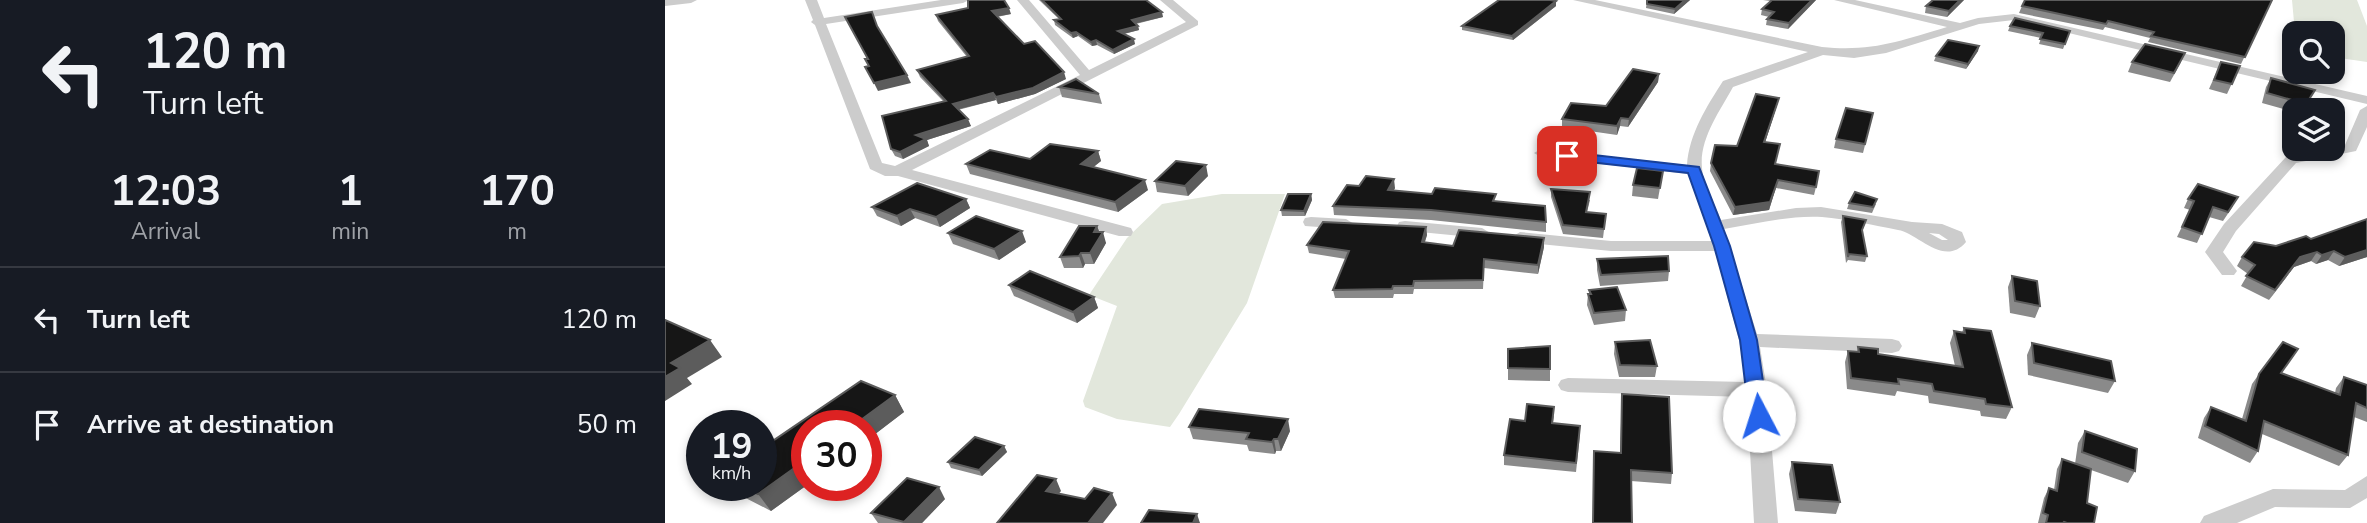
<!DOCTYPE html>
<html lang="en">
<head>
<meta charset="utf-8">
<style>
  :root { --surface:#171b24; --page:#242831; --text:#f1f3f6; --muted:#9ea1a6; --line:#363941 }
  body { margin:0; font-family:"Nunito Sans",sans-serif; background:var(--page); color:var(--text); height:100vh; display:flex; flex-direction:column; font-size:26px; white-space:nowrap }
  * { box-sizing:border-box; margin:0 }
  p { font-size:23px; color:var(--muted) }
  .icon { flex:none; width:38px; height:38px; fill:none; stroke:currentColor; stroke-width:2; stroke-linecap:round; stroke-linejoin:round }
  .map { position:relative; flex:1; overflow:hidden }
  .sheet { display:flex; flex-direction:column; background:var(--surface); width:665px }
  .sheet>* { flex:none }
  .guide { background:#171b24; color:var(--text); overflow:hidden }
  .buttons { position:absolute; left:1617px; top:21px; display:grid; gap:14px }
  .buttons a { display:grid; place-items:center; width:63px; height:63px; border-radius:14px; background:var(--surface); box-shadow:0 4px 10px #0003; font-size:35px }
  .speed { position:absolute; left:21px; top:410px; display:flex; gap:14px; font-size:35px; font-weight:700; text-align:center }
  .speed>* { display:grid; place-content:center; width:91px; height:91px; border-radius:50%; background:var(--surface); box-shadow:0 4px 10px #0003; line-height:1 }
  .speed small { font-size:18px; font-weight:400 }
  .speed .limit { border:10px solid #d22; background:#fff; color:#111 }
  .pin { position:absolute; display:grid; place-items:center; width:60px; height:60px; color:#fff; margin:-30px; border-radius:14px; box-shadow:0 4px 10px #0006 }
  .me { position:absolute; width:77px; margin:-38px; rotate:355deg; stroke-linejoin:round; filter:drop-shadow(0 0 5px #0008) }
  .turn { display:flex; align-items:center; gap:24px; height:147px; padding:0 28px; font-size:32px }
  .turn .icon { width:91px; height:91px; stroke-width:2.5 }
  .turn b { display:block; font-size:49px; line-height:60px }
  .eta { display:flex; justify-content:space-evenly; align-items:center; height:119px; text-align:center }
  .eta b { font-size:42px; font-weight:700; line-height:49px }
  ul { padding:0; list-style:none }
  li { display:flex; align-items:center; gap:21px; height:105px; padding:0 28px; border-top:2px solid var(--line) }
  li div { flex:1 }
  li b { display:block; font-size:26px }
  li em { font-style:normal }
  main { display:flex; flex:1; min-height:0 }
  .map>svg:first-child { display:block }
  .green { fill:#e2e7dc }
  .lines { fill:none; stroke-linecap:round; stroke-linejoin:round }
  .minor { fill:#ccc; fill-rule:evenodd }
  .wall { fill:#8a8a8a }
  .shaded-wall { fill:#5c5c5c }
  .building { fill:#161616; stroke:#5c5c5c; stroke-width:2 }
  .route { fill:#2563eb; stroke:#184099; stroke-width:2 }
</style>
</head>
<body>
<main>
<section class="sheet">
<div class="guide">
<div class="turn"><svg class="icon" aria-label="left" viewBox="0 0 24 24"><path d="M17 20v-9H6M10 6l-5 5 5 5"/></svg><div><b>120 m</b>Turn left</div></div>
</div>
<div class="eta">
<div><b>12:03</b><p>Arrival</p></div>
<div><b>1</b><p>min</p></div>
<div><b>170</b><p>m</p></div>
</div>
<ul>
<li><svg class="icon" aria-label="left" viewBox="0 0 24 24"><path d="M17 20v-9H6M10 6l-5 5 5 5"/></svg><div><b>Turn left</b></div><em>120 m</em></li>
<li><svg class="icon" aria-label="arrive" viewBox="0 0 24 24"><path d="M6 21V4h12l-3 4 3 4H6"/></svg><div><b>Arrive at destination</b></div><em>50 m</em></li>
</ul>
</section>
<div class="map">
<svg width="1702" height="523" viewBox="0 0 1702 523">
  <rect width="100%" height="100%" fill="#fff"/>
  <g class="green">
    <polygon points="1627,0 1692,0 1702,26 1702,62 1668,57 1668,33 1630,33"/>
    <polygon points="557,194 620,194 582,303 514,414 505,427 452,419 420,407 418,401 452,306 424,295 462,238 497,204"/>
  </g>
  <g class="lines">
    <g class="minor">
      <polygon points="0,0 32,0 26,3 0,6"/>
      <polygon points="140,0 152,0 159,18 276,0 304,0 298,3 161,24 217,163 230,166 415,75 352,0 364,0 424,70 521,22 495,0 508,0 533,21 533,25 247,170 466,228 468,232 466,236 454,236 233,176 220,176 205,169 150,25 146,22 148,20"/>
      <path d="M908,0H930L1157,47C1207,52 1235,41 1282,27L1169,0H1190L1295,23L1313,18L1349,14L1702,96V104L1349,20L1314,24L1221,53L1189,58L1158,55L1068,87C1055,111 1034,139 1037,168C1038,185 1050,204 1056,220L1131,208L1156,207L1247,222L1277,224L1297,232L1301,242C1279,268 1253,233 1233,230C1208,225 1182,219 1157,217C1125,215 1091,224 1059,229L1092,334L1227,339L1234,341L1237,346L1234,351L1227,353L1095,347L1102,390L1113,523H1089L1082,397L903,392L896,390L893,385L896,380L903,378L1081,382L1074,340L1050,251H946L855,242L847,237L855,232L946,241H1047L1023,174L876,157L869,153L876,149L1022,165C1024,134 1042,106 1058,81L1143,52ZM1264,233L1274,234L1283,240H1277Z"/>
      <polygon points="1702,106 1702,127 1691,151 1631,163 1571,231 1558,252 1572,271 1569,275 1557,275 1540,252 1559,224 1621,157 1680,145 1695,110"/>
      <polygon points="646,217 681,219 689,224 681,229 640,226 638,222 640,218"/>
      <polygon points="740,221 817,228 825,233 817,238 734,230 732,226 734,222"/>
      <polygon points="1702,476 1702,498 1685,508 1610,507 1572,523 1535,523 1539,516 1608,489 1680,490"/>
    </g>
  </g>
  <g class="wall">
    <polygon points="374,0 481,0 498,17 471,24 473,26 474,30 459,34 470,44 449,54 432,45 427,46 413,36 408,38 390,25 389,20 394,19"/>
    <polygon points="982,0 1025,0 1009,14 981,8"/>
    <polygon points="1098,0 1151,0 1123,29 1101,25 1102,19 1104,17 1096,15 1097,9 1106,1"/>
    <polygon points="1299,0 1282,17 1260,13 1261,6"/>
    <polygon points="1607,0 1576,64 1483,42 1485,38 1440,27 1438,30 1354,13 1357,6"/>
    <polygon points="891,1 891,6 848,40 797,30 797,26"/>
    <polygon points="346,14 332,17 359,44 401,79 370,94 333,104 331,100 293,110 306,126 262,140 264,146 238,159 230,156 226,149 278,101 255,77 252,70 302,57 273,21 271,15"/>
    <polygon points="1345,26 1405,31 1398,49 1374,44 1376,38 1343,31"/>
    <polygon points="1314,46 1313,51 1301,69 1269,61 1271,56"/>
    <polygon points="1467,62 1516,62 1505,82 1463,72"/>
    <polygon points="1556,62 1575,66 1562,94 1544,89"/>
    <polygon points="994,74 993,82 963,127 955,126 952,135 897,127 897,119 941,106"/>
    <polygon points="1606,78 1650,90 1637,110 1629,110 1629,112 1597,103 1601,87"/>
    <polygon points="394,87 434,94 437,104 397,97"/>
    <polygon points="1112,105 1100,142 1115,144 1110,164 1151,187 1149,195 1111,188 1104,210 1068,215 1045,171 1046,163 1072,146"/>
    <polygon points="1208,113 1198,153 1169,148 1171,139"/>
    <polygon points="433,151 436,161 428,167 483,190 453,212 305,174 301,164 365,159"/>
    <polygon points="543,176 523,196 492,192 490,181"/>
    <polygon points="996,182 993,199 967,196 968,185"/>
    <polygon points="694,186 730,188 729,190 831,201 881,222 881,232 766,220 669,215 668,206"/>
    <polygon points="886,189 925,200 922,212 941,214 938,238 898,234 886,197"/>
    <polygon points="646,194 647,200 640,216 617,216 616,210"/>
    <polygon points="301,199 305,208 275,227 250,218 236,226 212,216 207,207"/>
    <polygon points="1523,199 1568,206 1558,221 1544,217 1532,243 1512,237 1525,210 1519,208"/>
    <polygon points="1184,203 1211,204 1207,213 1182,209"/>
    <polygon points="1178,216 1201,220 1197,232 1202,256 1200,262 1183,260 1181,263 1176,222"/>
    <polygon points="1702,219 1702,257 1674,266 1663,260 1651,264 1646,261 1629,267 1604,300 1576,286 1583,274 1572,266 1577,257 1611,246 1646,239"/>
    <polygon points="432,226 434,232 441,243 429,264 420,264 418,268 399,268 395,257"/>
    <polygon points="761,227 762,235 760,242 788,246 879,247 873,274 819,268 818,289 749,289 748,294 729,294 728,298 670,298 668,290 681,259 644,253 642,245"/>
    <polygon points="283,233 361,242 334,260 288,244"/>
    <polygon points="932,259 1004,271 1003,281 935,286 932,270"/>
    <polygon points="1347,276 1375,306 1370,318 1345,313 1343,287"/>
    <polygon points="344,285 429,297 433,308 412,323 349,296"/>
    <polygon points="924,290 961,310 960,321 929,325 922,305 923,294 924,294"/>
    <polygon points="1299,328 1347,407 1341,419 1316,416 1315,411 1264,403 1263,396 1232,391 1230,396 1182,389 1180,362 1183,351 1192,352 1193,347 1213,354 1290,366 1285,343 1289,331 1297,332"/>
    <polygon points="950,342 992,366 990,377 954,377 949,354"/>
    <polygon points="1367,343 1450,381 1443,393 1363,375 1362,355"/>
    <polygon points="885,346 885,381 843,380 843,349"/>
    <polygon points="1617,373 1670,393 1671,388 1679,377 1702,385 1702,422 1689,417 1683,455 1674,466 1597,434 1593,451 1585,463 1533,438 1539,418 1546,407 1577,419 1587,384 1594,374"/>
    <polygon points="196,381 230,395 239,412 201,441 201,425 142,425 142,485 106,511 71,493 65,485 96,485 96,449"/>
    <polygon points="957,394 1007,473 1006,484 966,481 967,523 928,523 929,451 955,453"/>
    <polygon points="889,416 888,423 915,435 911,472 839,465 839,455 860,421"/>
    <polygon points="524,427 625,431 616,451 611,451 610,454 584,451 582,445 528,439"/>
    <polygon points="1420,431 1470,471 1463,483 1426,470 1422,503 1429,523 1373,523 1379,498 1384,488 1389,490 1392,469 1397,459 1410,464 1413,443"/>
    <polygon points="339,446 342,452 317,476 286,468 283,462"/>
    <polygon points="1127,462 1175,502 1171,514 1130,511 1124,474"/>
    <polygon points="280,499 257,523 213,523 206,513"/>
  </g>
  <g class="shaded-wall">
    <polygon points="1020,0 1025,0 1009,14 1010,9"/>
    <polygon points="1147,0 1151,0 1123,29 1124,23"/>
    <polygon points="1295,0 1299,0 1282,17 1284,11"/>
    <polygon points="891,1 891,6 848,40 847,36"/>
    <polygon points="344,8 346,14 329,17 327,11"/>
    <polygon points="497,12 498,17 468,24 467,20"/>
    <polygon points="473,26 474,30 454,35 453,31"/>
    <polygon points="411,32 413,36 408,38 406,33"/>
    <polygon points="469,39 470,44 449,54 448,50"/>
    <polygon points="431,40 432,45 427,46 426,42"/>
    <polygon points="1314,46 1313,51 1301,69 1303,64"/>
    <polygon points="399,72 401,79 370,94 333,104 331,97"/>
    <polygon points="994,74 993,82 963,127 964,119"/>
    <polygon points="242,75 246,83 213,91 209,83"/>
    <polygon points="328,93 331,100 290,110 288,104"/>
    <polygon points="1114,98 1112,105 1098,149 1099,142"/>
    <polygon points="956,118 955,126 952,135 952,126"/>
    <polygon points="303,119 306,126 262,140 264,146 238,159 235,152 251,135"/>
    <polygon points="433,151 436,161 420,174 416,164"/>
    <polygon points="541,165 543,176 523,196 520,186"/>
    <polygon points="729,179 730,188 724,199 723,190"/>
    <polygon points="480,180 483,190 453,212 450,202"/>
    <polygon points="1113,180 1104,210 1068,215 1070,207"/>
    <polygon points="646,194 647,200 640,216 639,211"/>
    <polygon points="301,199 305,208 275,227 271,217"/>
    <polygon points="245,209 250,218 236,226 232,216"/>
    <polygon points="432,226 436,236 438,232 441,243 429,264 425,253 429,232"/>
    <polygon points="761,227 762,235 757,250 757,242"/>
    <polygon points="357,231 361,242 334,260 329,249"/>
    <polygon points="879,238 879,247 873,274 873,265"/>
    <polygon points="1702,250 1702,257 1674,266 1680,257"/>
    <polygon points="1669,251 1663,260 1651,264 1657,255"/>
    <polygon points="1652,252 1646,261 1629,267 1604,300 1635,257"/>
    <polygon points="416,253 420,264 418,268 414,256"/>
    <polygon points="429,297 433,308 412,323 408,312"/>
    <polygon points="45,340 57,357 22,378 27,384 0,401 0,377 6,363"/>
    <polygon points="230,395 239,412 201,441 201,425 189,425"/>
    <polygon points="623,419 625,431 616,451 613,439"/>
    <polygon points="609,439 611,451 610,454 607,442"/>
    <polygon points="339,446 342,452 317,476 314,470"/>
    <polygon points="142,459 142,485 106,511 93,494"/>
    <polygon points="391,479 396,491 386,503 381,491"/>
    <polygon points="274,487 280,499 257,523 240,523 239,522"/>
    <polygon points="447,493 452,505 438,523 423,523"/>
    <polygon points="532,514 535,523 528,523"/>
  </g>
  <g class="building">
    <polygon points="303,0 339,0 344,8 327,11 359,44 370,41 399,72 368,88 331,97 328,93 288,104 303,119 251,135 261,139 235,152 226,149 217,116 281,101 252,70 304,56 271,15 303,8"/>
    <polygon points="377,0 481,0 497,12 467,20 473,26 453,31 469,39 448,50 431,40 426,42 411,32 406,33 389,20 396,19"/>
    <polygon points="834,0 885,0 891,1 847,36 797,26"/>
    <polygon points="982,0 1020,0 1010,9 982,4"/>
    <polygon points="1107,0 1147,0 1124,23 1102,19 1109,12 1097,9"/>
    <polygon points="1268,0 1295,0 1284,11 1261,6"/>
    <polygon points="1360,0 1607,0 1580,57 1486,36 1489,32 1443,21 1441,24 1357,6"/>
    <polygon points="207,12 212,26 242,75 209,83 200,67 204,66 200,59 203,59 180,17"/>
    <polygon points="1350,18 1405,31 1400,44 1375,39 1378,33 1345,26"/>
    <polygon points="1283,40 1314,46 1303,64 1271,56"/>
    <polygon points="1480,44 1520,53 1509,73 1467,62"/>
    <polygon points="1556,62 1575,66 1567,84 1549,80"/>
    <polygon points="968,69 994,74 964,119 956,118 952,126 897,119 906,103 941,106"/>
    <polygon points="1606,78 1650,90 1641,104 1602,93"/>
    <polygon points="411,79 434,94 394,87"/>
    <polygon points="1091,94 1114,98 1099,142 1115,144 1110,164 1154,171 1151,187 1113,180 1105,202 1070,207 1046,163 1050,145 1072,146"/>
    <polygon points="1181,108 1208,113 1200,144 1171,139"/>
    <polygon points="385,144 433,151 416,164 480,180 450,202 301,164 325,150 365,159"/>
    <polygon points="511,161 541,165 520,186 490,181"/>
    <polygon points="972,168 998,171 995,188 968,185"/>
    <polygon points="701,176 729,179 723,190 767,194 770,188 831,194 828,201 880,206 881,222 766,210 668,206 682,185 694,186"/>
    <polygon points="252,183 301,199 271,217 245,209 232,216 207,207"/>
    <polygon points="1533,184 1573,197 1563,212 1548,207 1537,234 1517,227 1529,201 1523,199"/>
    <polygon points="886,189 925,192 921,212 941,214 939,229 898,225"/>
    <polygon points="1190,192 1212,199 1208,207 1184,203"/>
    <polygon points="623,194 646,194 639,211 616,210"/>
    <polygon points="311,216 357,231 329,249 283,233"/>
    <polygon points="1178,216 1201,220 1197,230 1202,256 1184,254 1183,257"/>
    <polygon points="1702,219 1702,250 1680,257 1669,251 1657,255 1652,252 1635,257 1610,290 1581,276 1590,265 1577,257 1589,242 1611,246 1641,236 1646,239"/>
    <polygon points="658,222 761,227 757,242 788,246 794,230 879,238 873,265 819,259 818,280 749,281 748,286 728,286 727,289 668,290 684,251 642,245"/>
    <polygon points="414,226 432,226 429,232 438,232 425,253 416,253 414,256 395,257"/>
    <polygon points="1003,256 1004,271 936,275 932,259"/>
    <polygon points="365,271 429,297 408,312 344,285"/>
    <polygon points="1347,276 1372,281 1375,306 1350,301"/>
    <polygon points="952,287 961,310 929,313 923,294 926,294 924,290"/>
    <polygon points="0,320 45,340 6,363 15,368 0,377"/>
    <polygon points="1299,328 1326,331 1347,407 1321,404 1320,399 1269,391 1267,384 1233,379 1234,384 1186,378 1183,351 1194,352 1193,347 1213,349 1213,354 1298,367 1289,331 1300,333"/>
    <polygon points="985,340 992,366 955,365 950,342"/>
    <polygon points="1618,342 1633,349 1616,373 1675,395 1679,377 1702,385 1702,408 1691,403 1683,455 1599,421 1593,451 1540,426 1546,407 1581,421 1594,374"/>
    <polygon points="1367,343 1446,361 1450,381 1369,363"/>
    <polygon points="885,346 885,369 843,368 843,349"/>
    <polygon points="196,381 230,395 189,425 142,425 142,459 93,494 75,485 96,485 96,449"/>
    <polygon points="957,394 1004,397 1007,473 966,470 967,523 928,523 929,451 956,453"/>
    <polygon points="862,404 889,407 887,423 915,426 911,463 839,455 845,419 860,421"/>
    <polygon points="534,409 623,419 613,439 609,439 607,442 581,439 584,433 524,427"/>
    <polygon points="1420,431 1472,449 1470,471 1417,452"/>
    <polygon points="310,437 339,446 314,470 283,462"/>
    <polygon points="1397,459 1426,469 1422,503 1432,507 1429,523 1402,523 1399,522 1398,523 1381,523 1383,515 1378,513 1384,488 1392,491"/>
    <polygon points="1127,462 1167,465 1175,502 1133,499"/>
    <polygon points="372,475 391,479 381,491 420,499 429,488 447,493 423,523 332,523"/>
    <polygon points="242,478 274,487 239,522 206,513"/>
    <polygon points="484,510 532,514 528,523 476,523"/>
  </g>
  <polygon class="route" points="902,152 1034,167 1065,246 1092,340 1103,416 1101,422 1087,422 1084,416 1075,340 1049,246 1023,173 897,159 895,156"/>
</svg>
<div class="buttons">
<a><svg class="icon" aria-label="search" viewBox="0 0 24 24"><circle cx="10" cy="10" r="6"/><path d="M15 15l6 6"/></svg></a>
<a><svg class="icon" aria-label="layers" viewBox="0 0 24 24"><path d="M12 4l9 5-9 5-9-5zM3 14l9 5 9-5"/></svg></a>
</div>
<div class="speed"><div>19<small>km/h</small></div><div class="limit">30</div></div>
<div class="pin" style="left:902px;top:156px;background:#d93025"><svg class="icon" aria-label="arrive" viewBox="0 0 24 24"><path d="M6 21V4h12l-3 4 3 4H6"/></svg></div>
<svg class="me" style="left:1094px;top:416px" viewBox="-20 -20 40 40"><circle r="19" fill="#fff"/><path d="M0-13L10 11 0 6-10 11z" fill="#2563eb"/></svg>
</div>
</main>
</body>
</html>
